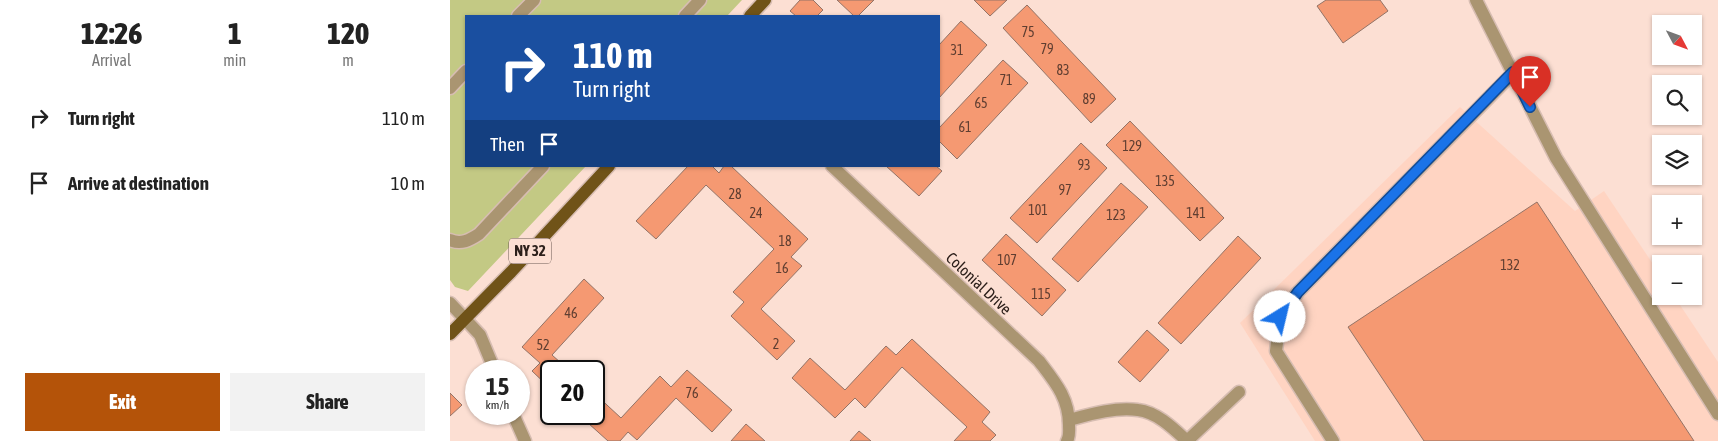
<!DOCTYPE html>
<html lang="en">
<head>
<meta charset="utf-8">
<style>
  :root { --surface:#fff; --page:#f2f2f2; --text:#222; --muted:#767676; --accent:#b45309 }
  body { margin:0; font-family:"Asap Condensed",sans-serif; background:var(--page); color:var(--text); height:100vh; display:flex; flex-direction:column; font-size:19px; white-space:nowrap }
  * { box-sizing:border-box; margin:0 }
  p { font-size:16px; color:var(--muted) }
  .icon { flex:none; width:28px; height:28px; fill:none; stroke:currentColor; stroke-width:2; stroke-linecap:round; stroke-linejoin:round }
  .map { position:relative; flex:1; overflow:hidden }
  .side { display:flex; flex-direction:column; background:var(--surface); width:450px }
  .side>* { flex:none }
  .hud { position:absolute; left:15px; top:15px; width:475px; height:152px; border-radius:0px; box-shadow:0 1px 4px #0004; background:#1a4fa0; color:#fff; overflow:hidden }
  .needle { width:32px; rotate:131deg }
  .controls { position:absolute; left:1202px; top:15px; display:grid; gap:10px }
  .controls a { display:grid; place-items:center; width:50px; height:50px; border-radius:0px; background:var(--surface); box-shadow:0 1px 4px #0004; font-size:25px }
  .speed { position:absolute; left:15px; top:360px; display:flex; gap:10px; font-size:25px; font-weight:700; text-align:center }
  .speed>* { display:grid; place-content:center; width:65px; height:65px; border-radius:50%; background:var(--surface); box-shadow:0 1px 4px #0004; line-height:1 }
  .speed small { font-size:12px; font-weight:400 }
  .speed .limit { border:2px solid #111; border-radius:8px; background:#fff; color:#111 }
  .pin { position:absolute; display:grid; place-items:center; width:42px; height:42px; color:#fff; margin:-51px -21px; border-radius:50% 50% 50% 0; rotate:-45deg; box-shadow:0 0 5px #0007 }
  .pin .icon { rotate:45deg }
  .me { position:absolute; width:55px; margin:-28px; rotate:36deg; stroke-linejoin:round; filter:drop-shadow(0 0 4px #0008) }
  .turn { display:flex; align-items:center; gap:18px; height:105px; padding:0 25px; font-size:22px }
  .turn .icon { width:65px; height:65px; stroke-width:2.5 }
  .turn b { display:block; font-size:35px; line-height:42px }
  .then { display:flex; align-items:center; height:48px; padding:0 25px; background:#0003; gap:10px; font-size:19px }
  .eta { display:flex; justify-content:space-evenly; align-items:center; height:85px; text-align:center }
  .eta b { font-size:30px; font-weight:800; line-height:35px }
  .button { display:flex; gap:10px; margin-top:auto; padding:10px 25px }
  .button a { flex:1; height:58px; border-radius:0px; background:var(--accent); color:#fff; font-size:20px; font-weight:800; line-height:58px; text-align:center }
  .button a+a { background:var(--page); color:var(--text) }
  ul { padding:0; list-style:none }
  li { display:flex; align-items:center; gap:15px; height:65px; padding:0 25px }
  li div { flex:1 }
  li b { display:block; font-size:19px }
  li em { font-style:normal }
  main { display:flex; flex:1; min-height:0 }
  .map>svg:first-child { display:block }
  .built { fill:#ffd4c2 }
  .green { fill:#c3c984 }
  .building { fill:#f59972; stroke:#937366 }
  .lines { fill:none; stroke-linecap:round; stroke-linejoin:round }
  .minor-casing { stroke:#d7bdb2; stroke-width:15 }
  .major-casing { stroke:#d7bdb2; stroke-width:15 }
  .minor { stroke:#aa9571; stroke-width:12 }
  .major { stroke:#705318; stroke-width:12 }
  .route-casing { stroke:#114b97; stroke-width:12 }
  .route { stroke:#1a73e8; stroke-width:9 }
  .labels { text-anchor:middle; stroke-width:4; stroke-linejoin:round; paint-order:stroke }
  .number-label { font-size:14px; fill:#5f3e31 }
  .shield { fill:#fcdfd3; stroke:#6b5952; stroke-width:1 }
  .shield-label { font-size:15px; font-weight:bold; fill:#2d201b }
  .street-label { font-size:16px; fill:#2d201b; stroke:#fcdfd3 }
</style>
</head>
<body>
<main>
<section class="side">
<div class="eta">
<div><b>12:26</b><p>Arrival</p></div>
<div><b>1</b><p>min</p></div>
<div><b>120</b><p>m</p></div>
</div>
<ul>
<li><svg class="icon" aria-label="right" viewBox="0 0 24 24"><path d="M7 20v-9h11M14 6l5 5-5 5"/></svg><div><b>Turn right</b></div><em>110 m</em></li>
<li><svg class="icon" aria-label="arrive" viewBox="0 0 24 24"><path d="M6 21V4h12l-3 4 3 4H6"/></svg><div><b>Arrive at destination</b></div><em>10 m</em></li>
</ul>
<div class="button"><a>Exit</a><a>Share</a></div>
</section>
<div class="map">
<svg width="1268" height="441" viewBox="0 0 1268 441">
  <rect width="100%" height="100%" fill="#fcdfd3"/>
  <polygon class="built" points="1010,107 1125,211 1154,191 1211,276 1211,296 1224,296 1268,362 1268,441 865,441 790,323"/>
  <polygon class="green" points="0,0 292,0 277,16 16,16 16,166 136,166 18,291 5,287 0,280"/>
  <g class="building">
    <polygon points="350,0 363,0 373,10 367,16 346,16 340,11"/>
    <polygon points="387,0 424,0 408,16 404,16"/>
    <polygon points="524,0 557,0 540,16"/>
    <polygon points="876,0 930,0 938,11 893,43 867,6"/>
    <polygon points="577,5 666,99 641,123 553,28"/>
    <polygon points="511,21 537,45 489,98 489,45"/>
    <polygon points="553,60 578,83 507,159 489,141 489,128"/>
    <polygon points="680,121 774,218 750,241 656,145"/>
    <polygon points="631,143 657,168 587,243 560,218"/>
    <polygon points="238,166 262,166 269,173 274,166 281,166 358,239 341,257 352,266 311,309 345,341 327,360 281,316 294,302 283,292 324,249 256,185 206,239 186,221"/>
    <polygon points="436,166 486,166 492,171 469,196"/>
    <polygon points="671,183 698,207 628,282 602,259"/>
    <polygon points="1087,202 1244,441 974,441 898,327"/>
    <polygon points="556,234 616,290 592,316 532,260"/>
    <polygon points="788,236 811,258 731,344 708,323"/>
    <polygon points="134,279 154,298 102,355 120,371 101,371 101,389 82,371 90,363 72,347"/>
    <polygon points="697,330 719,350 690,382 668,362"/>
    <polygon points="462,339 540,412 532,422 546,435 540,441 504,441 517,427 452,367 415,408 405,398 385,418 342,378 360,358 395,390 436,346 446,355"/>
    <polygon points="237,370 282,410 262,432 226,398 187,440 178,432 170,441 158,441 128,414 144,414 144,393 171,418 210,376 221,387"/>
    <polygon points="0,393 12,405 0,416"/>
    <polygon points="296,424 315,441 281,441"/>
    <polygon points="409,431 421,441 400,441"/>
  </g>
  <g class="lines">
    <g class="minor-casing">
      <g id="minor">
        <polyline points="1026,0 1106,158 1268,414"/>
        <polyline points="68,16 84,0"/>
        <polyline points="235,16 250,0"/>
        <polyline points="0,88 16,71"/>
        <path d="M382,166L589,361C605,382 619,398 619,425C619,431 620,436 617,441"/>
        <path d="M0,240C11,245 20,240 29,234L93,166"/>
        <polyline points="0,303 30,335 45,371"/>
        <polyline points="63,414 75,441"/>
        <path d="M619,420C641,414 665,407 688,410C707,412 724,429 737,441"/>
        <polyline points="737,441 789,392"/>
        <polyline points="883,441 826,351 830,317 848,292 1063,73"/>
      </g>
    </g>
    <g class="major-casing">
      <g id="major">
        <polyline points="300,16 315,0"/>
        <polyline points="0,334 61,272 159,166"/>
      </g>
    </g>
    <use href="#minor" class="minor"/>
    <use href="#major" class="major"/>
  </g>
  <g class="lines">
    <g class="route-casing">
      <polyline id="route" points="830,317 848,292 1063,72 1080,107"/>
    </g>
    <use href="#route" class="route"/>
  </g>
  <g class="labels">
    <g class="number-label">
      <text x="578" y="37">75</text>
      <text x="597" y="54">79</text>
      <text x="507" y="55">31</text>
      <text x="613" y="75">83</text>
      <text x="556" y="85">71</text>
      <text x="639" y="104">89</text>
      <text x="531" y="108">65</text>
      <text x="515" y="132">61</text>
      <text x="682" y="151">129</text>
      <text x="634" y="170">93</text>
      <text x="715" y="186">135</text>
      <text x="615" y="195">97</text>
      <text x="285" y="199">28</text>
      <text x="588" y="215">101</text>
      <text x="306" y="218">24</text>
      <text x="746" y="218">141</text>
      <text x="666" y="220">123</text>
      <text x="335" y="246">18</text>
      <text x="557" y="265">107</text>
      <text x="1060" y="270">132</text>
      <text x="332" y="273">16</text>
      <text x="591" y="299">115</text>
      <text x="121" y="318">46</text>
      <text x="326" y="349">2</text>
      <text x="93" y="350">52</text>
      <text x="242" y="398">76</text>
    </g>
    <rect class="shield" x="59" y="238.5" width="42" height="25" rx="4"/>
    <g class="shield-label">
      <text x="80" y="256">NY 32</text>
    </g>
    <g class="street-label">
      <text transform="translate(529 283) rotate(43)" y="6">Colonial Drive</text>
    </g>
  </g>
</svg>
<div class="controls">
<a><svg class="needle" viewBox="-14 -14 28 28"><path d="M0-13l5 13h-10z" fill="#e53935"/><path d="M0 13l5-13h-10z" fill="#767676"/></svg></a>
<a><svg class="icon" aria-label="search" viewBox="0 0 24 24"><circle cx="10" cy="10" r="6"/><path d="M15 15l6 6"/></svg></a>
<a><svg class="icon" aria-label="layers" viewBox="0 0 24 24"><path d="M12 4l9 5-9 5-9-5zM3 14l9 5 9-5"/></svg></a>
<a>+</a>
<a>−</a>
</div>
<div class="speed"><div>15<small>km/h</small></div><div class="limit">20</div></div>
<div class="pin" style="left:1080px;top:107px;background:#d93025"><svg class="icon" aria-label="arrive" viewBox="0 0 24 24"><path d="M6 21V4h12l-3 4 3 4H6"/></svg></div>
<svg class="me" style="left:830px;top:317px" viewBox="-20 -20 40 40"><circle r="19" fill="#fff"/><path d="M0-13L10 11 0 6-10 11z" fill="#1a73e8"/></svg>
<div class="hud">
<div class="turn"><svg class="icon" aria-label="right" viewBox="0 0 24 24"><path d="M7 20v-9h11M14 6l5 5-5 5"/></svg><div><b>110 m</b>Turn right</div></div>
<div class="then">Then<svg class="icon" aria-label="arrive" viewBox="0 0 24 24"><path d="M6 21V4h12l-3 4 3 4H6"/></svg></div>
</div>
</div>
</main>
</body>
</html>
